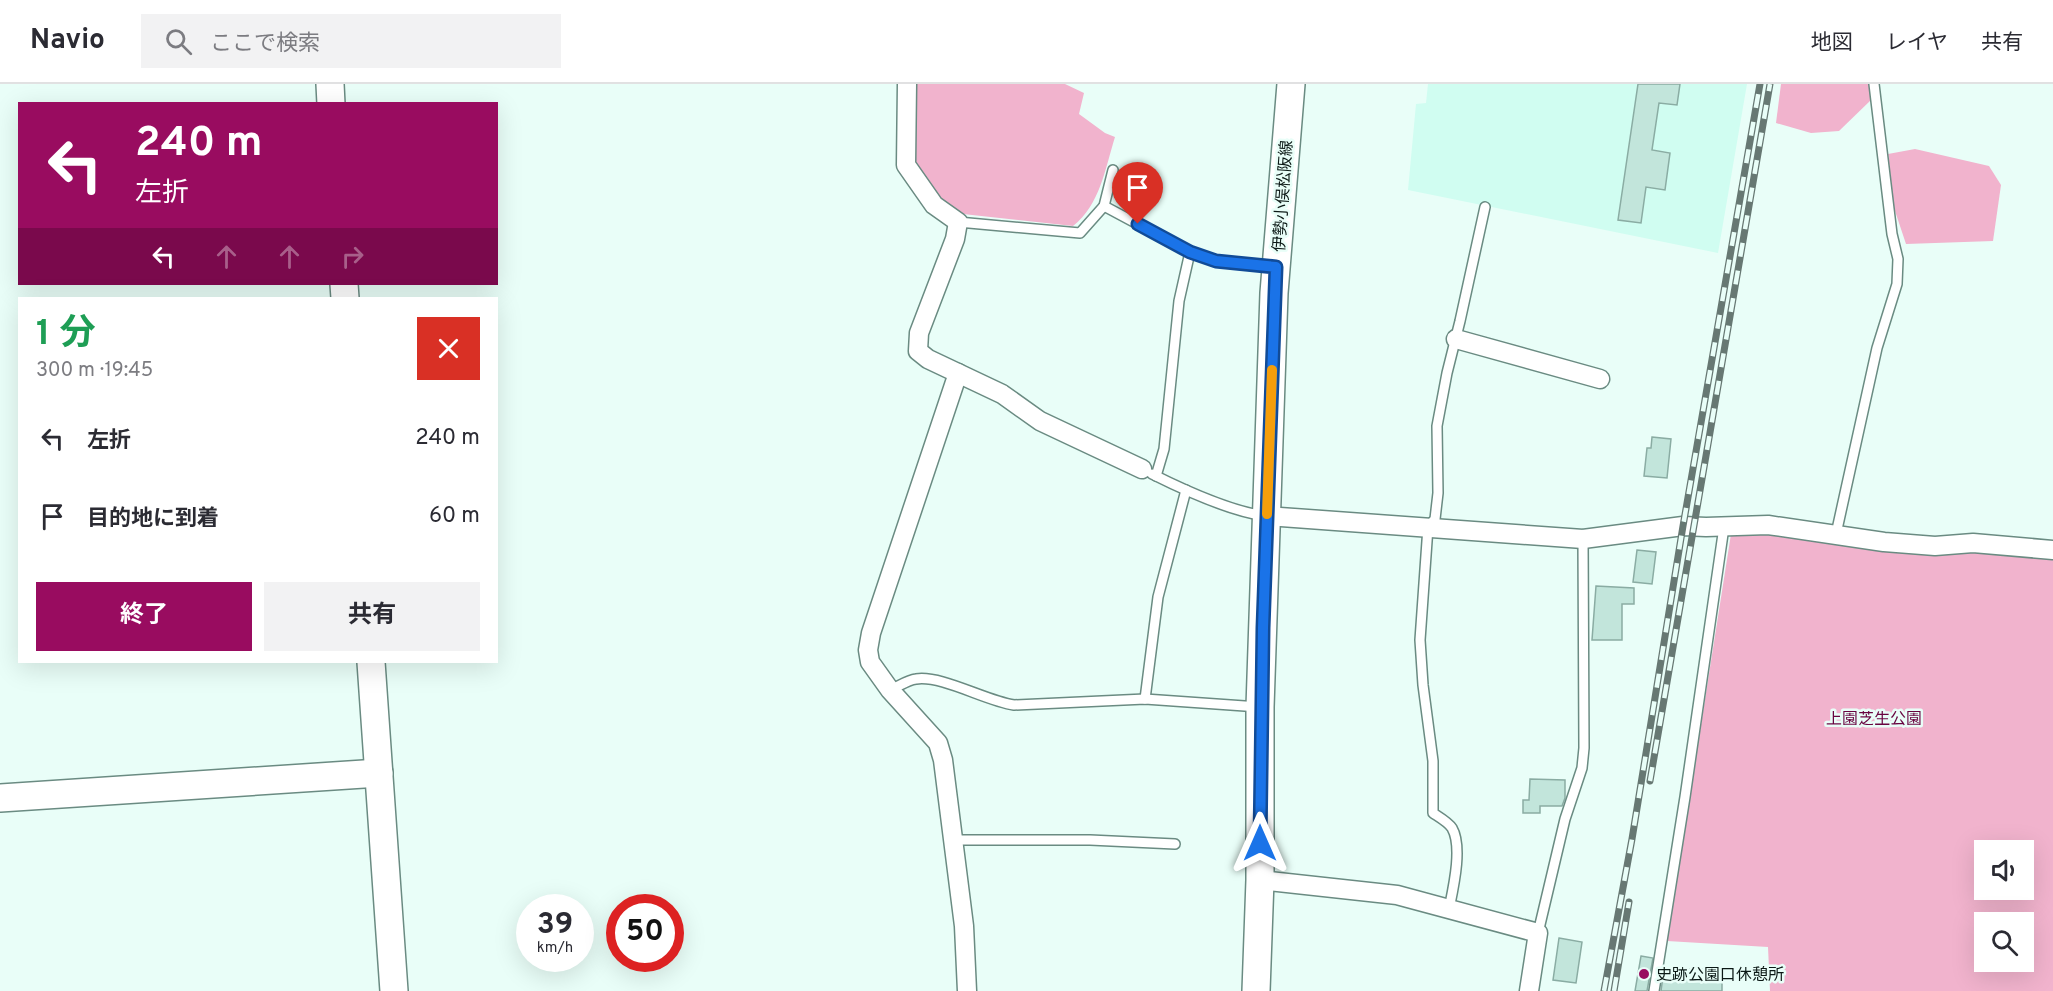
<!DOCTYPE html>
<html lang="ja">
<head>
<meta charset="utf-8">
<style>
  :root { --surface:#fff; --page:#f2f2f3; --text:#2b2b33; --muted:#7c7c81; --line:#e1e1e2; --accent:#990c60 }
  body { margin:0; font-family:Overpass,"Noto Sans JP",sans-serif; background:var(--page); color:var(--text); height:100vh; display:flex; flex-direction:column; font-size:22px; white-space:nowrap }
  * { box-sizing:border-box; margin:0 }
  p { font-size:20px; color:var(--muted) }
  .icon { flex:none; width:33px; height:33px; fill:none; stroke:currentColor; stroke-width:2; stroke-linecap:round; stroke-linejoin:round }
  .map { position:relative; flex:1; overflow:hidden }
  .sheet { position:absolute; left:18px; top:213px; width:480px; height:366px; display:flex; flex-direction:column; background:var(--surface); border-radius:0px; box-shadow:0 6px 24px #0002 }
  .sheet>* { flex:none }
  .hud { position:absolute; left:18px; top:18px; width:480px; height:183px; border-radius:0px; box-shadow:0 6px 24px #0002; background:#990c60; color:#fff; overflow:hidden }
  .fabs { position:absolute; left:1974px; top:756px; display:grid; gap:12px }
  .fabs a { display:grid; place-items:center; width:60px; height:60px; border-radius:0px; background:var(--surface); box-shadow:0 6px 24px #0002; font-size:30px }
  .speed { position:absolute; left:516px; top:810px; display:flex; gap:12px; font-size:30px; font-weight:700; text-align:center }
  .speed>* { display:grid; place-content:center; width:78px; height:78px; border-radius:50%; background:var(--surface); box-shadow:0 6px 24px #0002; line-height:1 }
  .speed small { font-size:15px; font-weight:400 }
  .speed .limit { border:9px solid #d22; background:#fff; color:#111 }
  .pin { position:absolute; display:grid; place-items:center; width:51px; height:51px; color:#fff; margin:-62px -26px; border-radius:50% 50% 50% 0; rotate:-45deg; box-shadow:0 0 6px #0007 }
  .pin .icon { rotate:45deg }
  .me { position:absolute; width:66px; margin:-33px; rotate:0deg; stroke-linejoin:round; filter:drop-shadow(0 0 4px #0008) }
  .turn { display:flex; align-items:center; gap:21px; height:126px; padding:0 18px; font-size:27px }
  .turn .icon { width:78px; height:78px; stroke-width:2.5 }
  .turn b { display:block; font-size:42px; line-height:51px }
  .lanes { display:flex; align-items:center; height:57px; padding:0 18px; background:#0003; justify-content:center; gap:30px; direction:ltr }
  .lanes .off { opacity:.35 }
  .round { display:grid; place-items:center; flex:none; width:63px; height:63px; border-radius:0px; background:var(--page) }
  .overview { display:flex; align-items:center; justify-content:space-between; height:102px; padding:0 18px }
  h1 { font-size:36px; font-weight:700; line-height:45px; color:#1e9e55 }
  .primary-button { display:flex; gap:12px; margin-top:auto; padding:12px 18px }
  .primary-button a { flex:1; height:69px; border-radius:0px; background:var(--accent); color:#fff; font-size:24px; font-weight:700; line-height:69px; text-align:center }
  .primary-button a+a { background:var(--page); color:var(--text) }
  ul { padding:0; list-style:none }
  li { display:flex; align-items:center; gap:18px; height:78px; padding:0 18px }
  li div { flex:1 }
  li b { display:block; font-size:22px }
  li em { font-style:normal }
  header { display:flex; align-items:center; gap:36px; box-sizing:border-box; height:84px; padding:0 30px; background:var(--surface); border-bottom:2px solid var(--line) }
  header strong { font-size:28px }
  nav { display:flex; gap:33px; margin-inline-start:auto; font-size:21px }
  .search { width:420px; height:54px; background:var(--page); display:flex; align-items:center; gap:15px; box-sizing:border-box; padding:0 21px; border-radius:0px; color:var(--muted); font-size:22px }
  .map>svg:first-child { display:block }
  .built { fill:#d0fdf1 }
  .green { fill:#f1b3cd; fill-rule:evenodd }
  .building { fill:#c2e5db; stroke:#8aaca3; stroke-width:1.5 }
  .lines { fill:none; stroke-linecap:round; stroke-linejoin:round }
  .lane-casing { stroke:#6a8b82; stroke-width:12 }
  .street-casing { stroke:#6a8b82; stroke-width:21 }
  .secondary-casing { stroke:#6a8b82; stroke-width:30 }
  .lane { stroke:#fff; stroke-width:9 }
  .street { stroke:#fff; stroke-width:18 }
  .secondary { stroke:#fff; stroke-width:27 }
  .rail-casing { stroke:#677873; stroke-width:7 }
  .rail { stroke:#e9fef8; stroke-width:4.5; stroke-dasharray:14; stroke-linecap:butt }
  .route-casing { stroke:#114b97; stroke-width:15 }
  .route { stroke:#1a73e8; stroke-width:10 }
  .slow { stroke:#f59e0b; stroke-width:10 }
  .poi-dot { fill:#990c60; stroke:#e9fef8; stroke-width:2 }
  .labels { text-anchor:middle; stroke-width:5; stroke-linejoin:round; paint-order:stroke }
  .street-label { font-size:16px; fill:#0b1815; stroke:#e9fef8 }
  .park-label { font-size:16px; fill:#690440; stroke:#e9fef8 }
  .poi-label { font-size:16px; fill:#0b1815; stroke:#e9fef8; text-anchor:start }
</style>
</head>
<body>
<header>
<strong>Navio</strong>
<div class="search"><svg class="icon" aria-label="search" viewBox="0 0 24 24"><circle cx="10" cy="10" r="6"/><path d="M15 15l6 6"/></svg>ここで検索</div>
<nav><a>地図</a><a>レイヤ</a><a>共有</a></nav>
</header>
<div class="map">
<svg width="2053" height="907" viewBox="0 0 2053 907">
  <rect width="100%" height="100%" fill="#e9fef8"/>
  <polygon class="built" points="1428,0 1747,0 1718,169 1408,106 1416,20 1426,19"/>
  <g class="green">
    <path d="M912,0H1065L1084,9L1079,30L1105,49L1115,53C1105,85 1100,121 1073,142L963,130L936,115L910,78Z"/>
    <polygon points="1781,0 1870,0 1871,16 1839,47 1811,49 1776,39"/>
    <polygon points="1915,65 1989,82 2001,101 1993,157 1906,160 1894,124 1888,70"/>
    <path d="M1758,448L2053,473V907H1770L1768,863L1667,857L1731,450ZM1984,766H2024V806H1984ZM1984,838H2024V878H1984Z"/>
  </g>
  <g class="building">
    <polygon points="1638,0 1680,0 1677,21 1659,19 1652,66 1670,69 1665,106 1646,103 1641,139 1618,136"/>
    <polygon points="1652,353 1671,355 1667,394 1644,392 1647,364 1651,364"/>
    <polygon points="1637,466 1656,468 1652,500 1633,498"/>
    <polygon points="1596,502 1634,504 1634,520 1622,520 1622,556 1592,556"/>
    <polygon points="1530,695 1565,696 1565,714 1562,722 1540,722 1540,729 1523,729 1523,716 1529,716"/>
    <polygon points="1559,854 1582,858 1576,899 1553,896"/>
    <polygon points="1641,872 1653,874 1647,907 1635,907"/>
    <polygon points="1664,885 1722,885 1722,907 1661,907"/>
  </g>
  <g class="lines">
    <g class="lane-casing">
      <g id="lane">
        <polyline points="1104,122 1190,168 1216,177 1274,183"/>
        <polyline points="958,138 1080,149 1104,122 1113,86"/>
        <path d="M1152,390C1184,406 1230,427 1265,432"/>
        <polyline points="1156,392 1164,365 1179,217 1190,168"/>
        <polyline points="1836,450 1877,264 1897,200 1898,175 1892,150 1874,0"/>
        <path d="M890,606C898,603 907,596 916,595C942,591 986,617 1014,621L1145,615L1259,623"/>
        <polyline points="1145,615 1158,513 1186,406"/>
        <polyline points="953,756 1090,756 1175,760"/>
        <path d="M1449,825C1453,805 1463,763 1452,744C1448,738 1439,733 1433,729V677L1423,601L1420,556L1428,443L1435,435L1438,409L1437,342L1447,289L1460,237L1485,123"/>
        <polyline points="1538,849 1565,735 1582,684 1584,664 1583,455"/>
        <polyline points="1654,907 1685,713 1724,443"/>
      </g>
    </g>
    <g class="street-casing">
      <g id="street">
        <polyline points="907,0 906,81 934,121 958,138 955,155 919,249 918,267 928,275 1002,310 1040,337 1142,385"/>
        <polyline points="1456,255 1600,295"/>
        <polyline points="958,289 871,549 868,566 870,578 890,606 938,659 943,676 964,842 967,907"/>
        <polyline points="1267,432 1583,455 1683,442 1706,443 1768,441 1884,458 1935,462 1973,459 2053,466"/>
        <polyline points="1260,796 1397,811 1538,849 1529,907"/>
      </g>
    </g>
    <g class="secondary-casing">
      <g id="secondary">
        <polyline points="330,0 331,20"/>
        <polyline points="344,200 345,214"/>
        <polyline points="371,578 394,907"/>
        <polyline points="0,714 379,689"/>
        <polyline points="1256,907 1260,796 1260,623 1274,209 1291,0"/>
      </g>
    </g>
    <use href="#lane" class="lane"/>
    <use href="#street" class="street"/>
    <use href="#secondary" class="secondary"/>
    <g class="rail-casing">
      <g id="rail">
        <polyline points="1650,697 1770,0"/>
        <polyline points="1604,907 1632,755 1683,442 1760,0"/>
        <polyline points="1614,907 1629,818"/>
      </g>
    </g>
    <use href="#rail" class="rail"/>
  </g>
  <g class="lines">
    <g class="route-casing">
      <polyline id="route" points="1138,140 1190,168 1216,177 1276,183 1263,544 1260,759"/>
    </g>
    <use href="#route" class="route"/>
    <polyline class="slow" points="1267,430 1272,286"/>
  </g>
  <circle class="poi-dot" cx="1644" cy="890" r="6"/>
  <g class="labels">
    <g class="street-label">
      <text transform="translate(1282 112) rotate(-86)" y="6">伊勢小俣松阪線</text>
    </g>
    <g class="park-label">
      <text x="1874" y="640">上園芝生公園</text>
    </g>
    <g class="poi-label">
      <text x="1656" y="896">史跡公園口休憩所</text>
    </g>
  </g>
</svg>
<div class="fabs">
<a><svg class="icon" aria-label="sound" viewBox="0 0 24 24"><path d="M4 9h4l5-4v14l-5-4H4zM17 9q2 3 0 6"/></svg></a>
<a><svg class="icon" aria-label="search" viewBox="0 0 24 24"><circle cx="10" cy="10" r="6"/><path d="M15 15l6 6"/></svg></a>
</div>
<div class="speed"><div>39<small>km/h</small></div><div class="limit">50</div></div>
<div class="pin" style="left:1138px;top:140px;background:#d93025"><svg class="icon" aria-label="arrive" viewBox="0 0 24 24"><path d="M6 21V4h12l-3 4 3 4H6"/></svg></div>
<svg class="me" style="left:1260px;top:759px" viewBox="-20 -20 40 40"><path d="M0-17L14 15 0 8-14 15z" fill="#1a73e8" stroke="#fff" stroke-width="4"/></svg>
<div class="hud">
<div class="turn"><svg class="icon" aria-label="left" viewBox="0 0 24 24"><path d="M17 20v-9H6M10 6l-5 5 5 5"/></svg><div><b>240 m</b>左折</div></div>
<div class="lanes"><svg class="icon" aria-label="left" viewBox="0 0 24 24"><path d="M17 20v-9H6M10 6l-5 5 5 5"/></svg><svg class="icon off" aria-label="ahead" viewBox="0 0 24 24"><path d="M12 20V5M6 11l6-6 6 6"/></svg><svg class="icon off" aria-label="ahead" viewBox="0 0 24 24"><path d="M12 20V5M6 11l6-6 6 6"/></svg><svg class="icon off" aria-label="right" viewBox="0 0 24 24"><path d="M7 20v-9h11M14 6l5 5-5 5"/></svg></div>
</div>
<section class="sheet">
<div class="overview"><div><h1>1 分</h1><p>300 m · 19:45</p></div><a class="round" style="background:#d93025;color:#fff"><svg class="icon" aria-label="close" viewBox="0 0 24 24"><path d="M6 6l12 12M18 6L6 18"/></svg></a></div>
<ul>
<li><svg class="icon" aria-label="left" viewBox="0 0 24 24"><path d="M17 20v-9H6M10 6l-5 5 5 5"/></svg><div><b>左折</b></div><em>240 m</em></li>
<li><svg class="icon" aria-label="arrive" viewBox="0 0 24 24"><path d="M6 21V4h12l-3 4 3 4H6"/></svg><div><b>目的地に到着</b></div><em>60 m</em></li>
</ul>
<div class="primary-button"><a>終了</a><a>共有</a></div>
</section>
</div>
</body>
</html>
